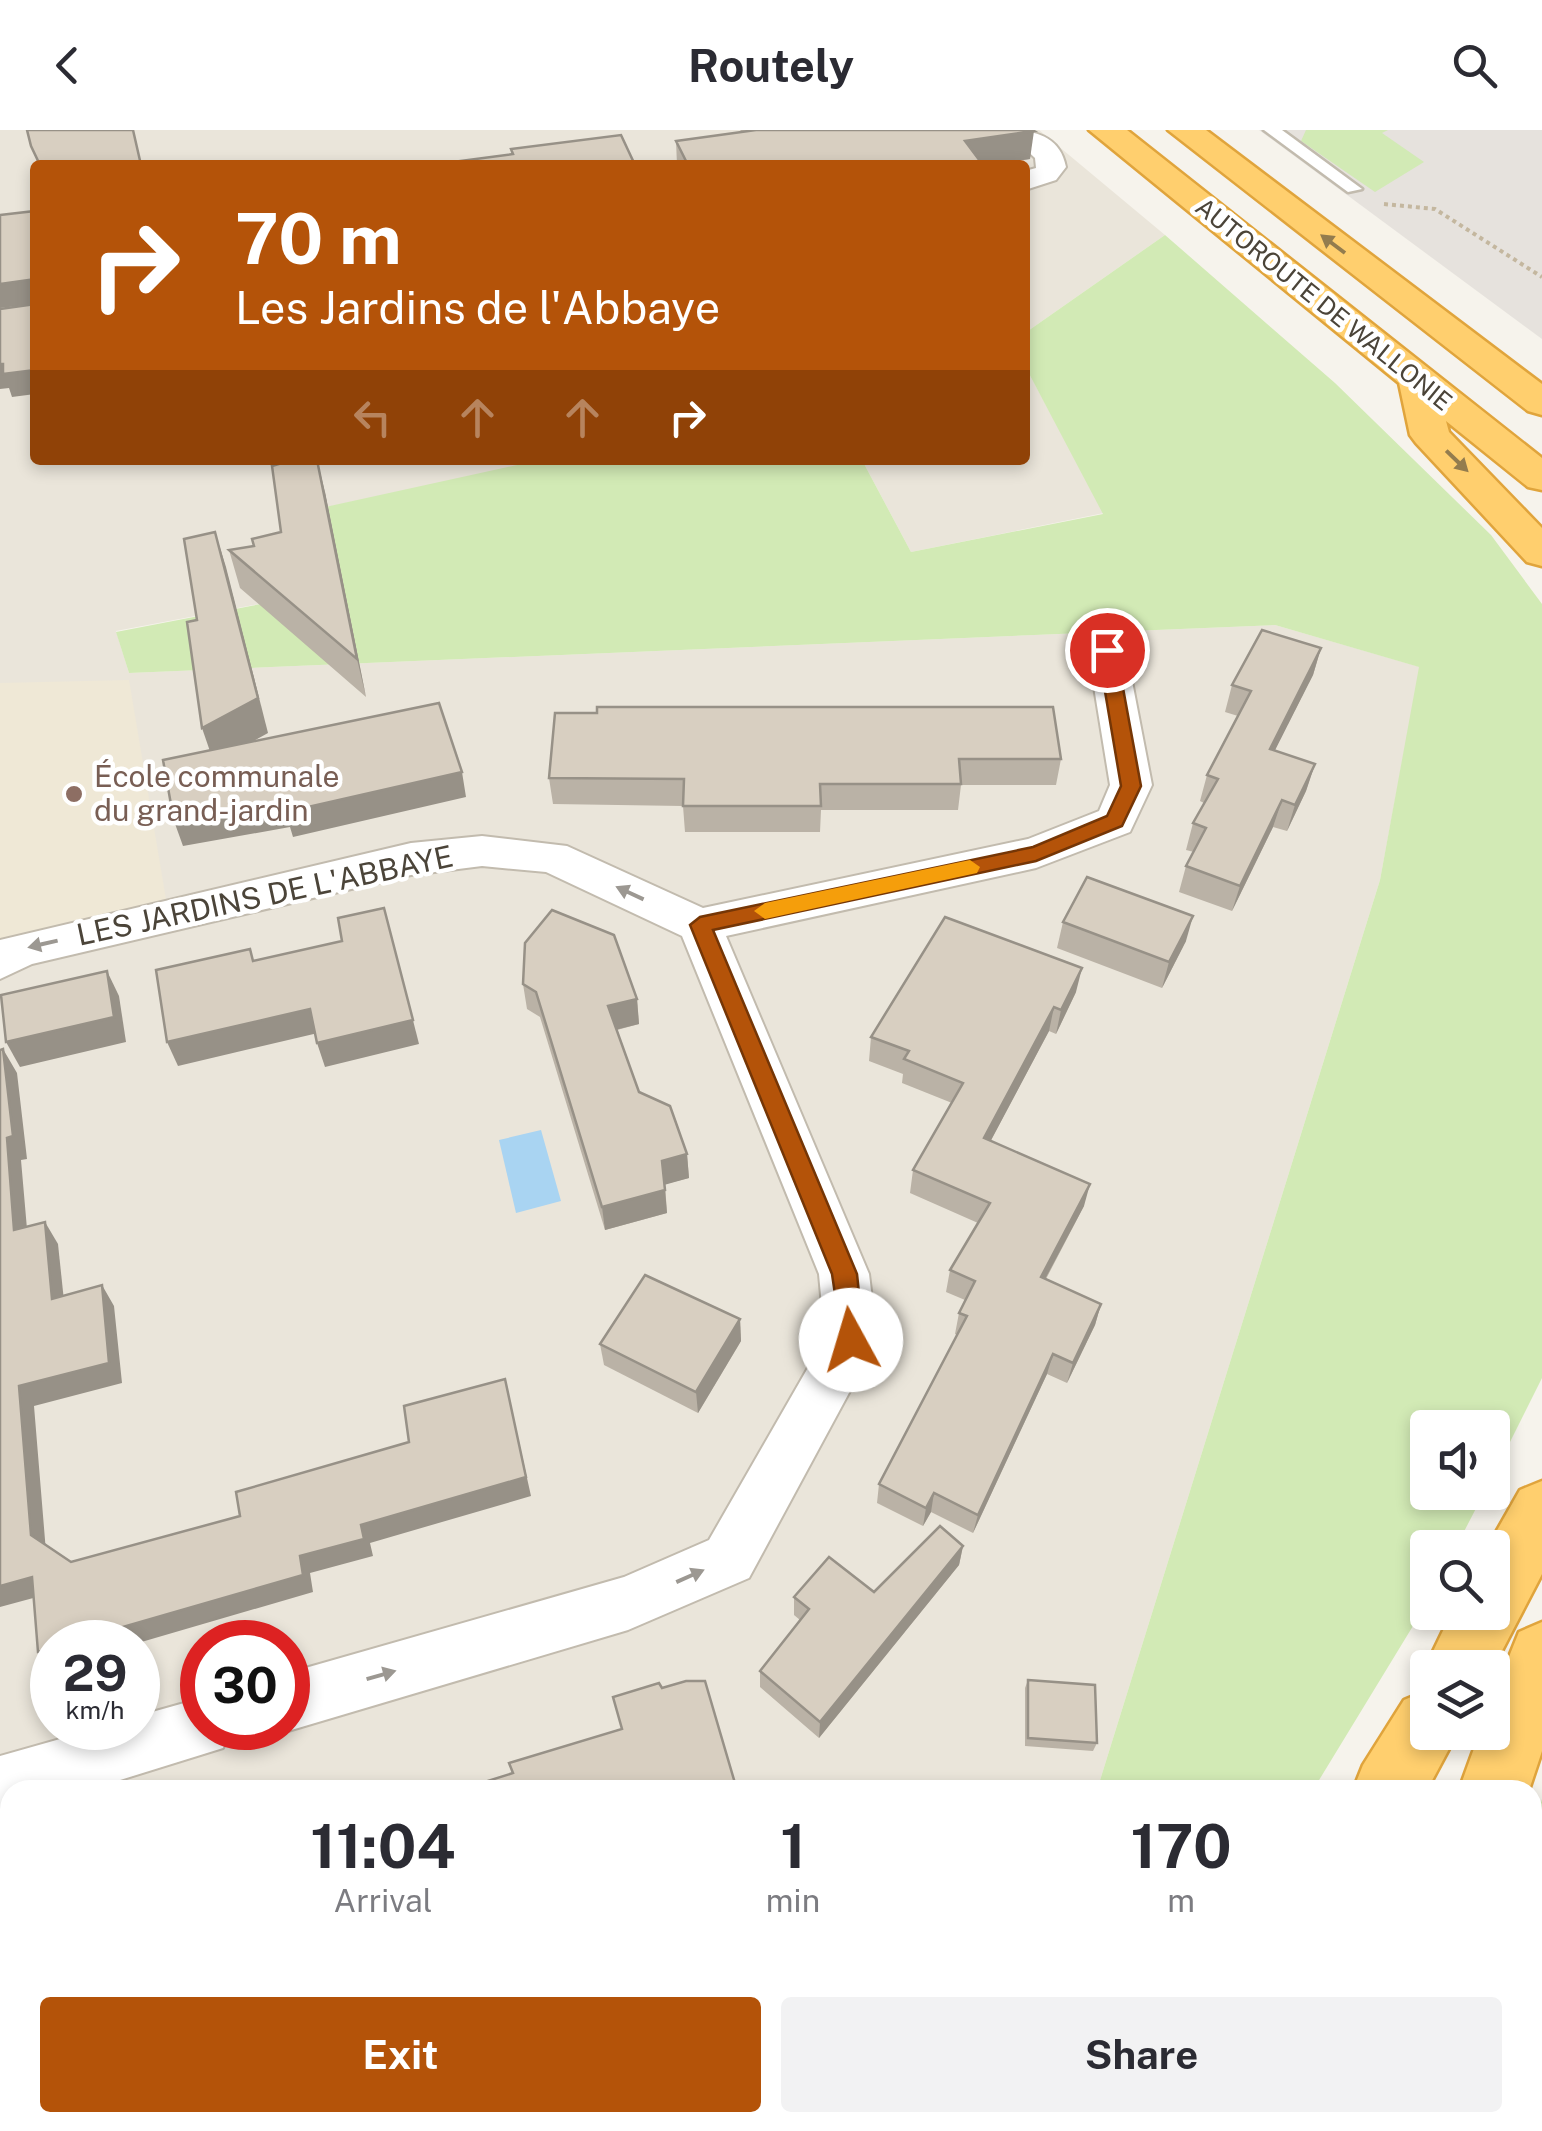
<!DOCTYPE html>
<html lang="en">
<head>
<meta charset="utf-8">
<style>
  :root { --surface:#fff; --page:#f2f2f3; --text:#2b2b33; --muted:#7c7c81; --accent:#b45309 }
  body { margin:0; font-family:"Public Sans",sans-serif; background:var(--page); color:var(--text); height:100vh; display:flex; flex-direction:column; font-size:38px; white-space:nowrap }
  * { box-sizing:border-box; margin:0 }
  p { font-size:32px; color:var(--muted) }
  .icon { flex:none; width:55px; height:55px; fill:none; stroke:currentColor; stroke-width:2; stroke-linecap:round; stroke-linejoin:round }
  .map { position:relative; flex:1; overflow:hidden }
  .drawer { position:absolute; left:0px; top:1650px; width:1542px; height:352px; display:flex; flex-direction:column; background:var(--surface); border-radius:30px 30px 0 0; box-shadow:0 5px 15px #0003 }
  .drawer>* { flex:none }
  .hud { position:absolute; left:30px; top:30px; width:1000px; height:305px; border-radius:10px; box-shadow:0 5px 15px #0003; background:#b45309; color:#fff; overflow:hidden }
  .fabs { position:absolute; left:1410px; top:1280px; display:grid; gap:20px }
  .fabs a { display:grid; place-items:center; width:100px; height:100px; border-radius:10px; background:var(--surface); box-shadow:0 5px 15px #0003; font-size:50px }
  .speed { position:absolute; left:30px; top:1490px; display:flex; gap:20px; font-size:50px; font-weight:700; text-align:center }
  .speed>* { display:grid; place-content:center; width:130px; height:130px; border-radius:50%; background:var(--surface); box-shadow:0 5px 15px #0003; line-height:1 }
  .speed small { font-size:25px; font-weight:400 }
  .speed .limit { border:15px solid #d22; background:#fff; color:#111 }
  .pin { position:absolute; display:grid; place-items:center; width:85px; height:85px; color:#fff; margin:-42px; border:5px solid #fff; border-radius:50%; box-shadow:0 2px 10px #0007 }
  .me { position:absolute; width:110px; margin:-55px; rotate:354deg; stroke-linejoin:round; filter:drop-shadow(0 0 8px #0008) }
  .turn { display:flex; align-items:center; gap:35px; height:210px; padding:0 40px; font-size:45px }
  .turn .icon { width:130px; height:130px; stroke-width:2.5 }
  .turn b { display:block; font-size:70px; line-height:85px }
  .lanes { display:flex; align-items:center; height:95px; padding:0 40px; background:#0003; justify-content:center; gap:50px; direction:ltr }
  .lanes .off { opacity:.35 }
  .eta { display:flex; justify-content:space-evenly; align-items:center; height:170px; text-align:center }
  .eta b { font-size:60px; font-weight:700; line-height:70px }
  .primary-button { display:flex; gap:20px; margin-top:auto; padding:20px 40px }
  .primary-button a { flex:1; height:115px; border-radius:10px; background:var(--accent); color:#fff; font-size:40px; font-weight:700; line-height:115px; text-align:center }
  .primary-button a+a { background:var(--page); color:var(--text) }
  header { display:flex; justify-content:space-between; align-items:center; height:130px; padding:0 40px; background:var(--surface); font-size:45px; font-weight:700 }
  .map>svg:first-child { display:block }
  .residential { fill:#eae5da; fill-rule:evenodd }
  .industrial { fill:#e6e2dd }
  .education { fill:#efe8d6 }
  .green { fill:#d2eab5 }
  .water { fill:#a9d4f2 }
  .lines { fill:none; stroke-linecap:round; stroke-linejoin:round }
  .lane-casing { stroke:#c2bbae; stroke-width:5 }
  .street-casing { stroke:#c2bbae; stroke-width:4 }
  .highway-casing { stroke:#e0a43c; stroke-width:5 }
  .path { stroke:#c4b79f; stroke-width:4; stroke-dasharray:4 4; stroke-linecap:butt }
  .lane { fill:#fff; fill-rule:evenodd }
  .street { fill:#fff; fill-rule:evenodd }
  .highway { fill:#ffcf6e; fill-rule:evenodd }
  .wall { fill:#bab2a6 }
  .shaded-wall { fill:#979187 }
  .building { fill:#d8cfc1; stroke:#979187; stroke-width:2.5 }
  .oneway { fill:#937c4e }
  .oneway2 { fill:#9c9892 }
  .route { fill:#b45309; stroke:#753606; stroke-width:2.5 }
  .slow { fill:#f59e0b }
  .education-dot { fill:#8d6e63; stroke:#fff; stroke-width:4 }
  .labels { text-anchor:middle; stroke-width:9; stroke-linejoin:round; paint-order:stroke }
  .far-street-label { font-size:25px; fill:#4b4439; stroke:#fff }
  .education-label { font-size:30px; fill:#785e54; stroke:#fff; text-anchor:start }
  .street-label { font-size:30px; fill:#4b4439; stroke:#fff }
</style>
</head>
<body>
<header><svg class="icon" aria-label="back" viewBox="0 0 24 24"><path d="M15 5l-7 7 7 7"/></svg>Routely<svg class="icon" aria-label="search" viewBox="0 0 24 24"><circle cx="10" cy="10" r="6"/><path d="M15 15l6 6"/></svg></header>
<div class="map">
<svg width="1542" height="2001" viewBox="0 0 1542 2001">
  <rect width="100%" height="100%" fill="#f6f3ec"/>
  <g class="residential">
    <path d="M0,0H1039L1165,105L1025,203V35H35V330L541,332L308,381L328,461L116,501L129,543L1275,495L1420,537L1380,750L1097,1660H10V1992L781,1993L770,2001H0ZM52,1512H138V1598H52ZM202,1512H288V1598H202Z"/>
    <polygon points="1025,236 1104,383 911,422 862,330 1025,330"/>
  </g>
  <polygon class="industrial" points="1259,0 1542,0 1542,209"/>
  <polygon class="education" points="129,550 167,775 0,813 0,553"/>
  <g class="green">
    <polygon points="1306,0 1388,0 1382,3 1424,32 1375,62 1301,11"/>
    <polygon points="1165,105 1335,253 1491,405 1542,474 1542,1248 1493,1346 1492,1298 1428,1298 1428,1362 1484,1363 1456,1417 1428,1418 1427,1473 1313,1660 1097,1660 1380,750 1419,537 1275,495 129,543 116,502 328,461 307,381 540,330 862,330 911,422 1103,384 1025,236 1025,203"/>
    <polygon points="1542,1669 1542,1824 1533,1847 1533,1700"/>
    <polygon points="781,1992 1078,1992 1078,1993 1072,2001 770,2001"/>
    <polygon points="1225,1993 1225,1992 1332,1993 1330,2001 1218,2001"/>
  </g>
  <polygon class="water" points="541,1000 561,1071 516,1083 499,1010"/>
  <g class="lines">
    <g class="lane-casing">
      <polygon id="lane" points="1264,0 1282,0 1362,59 1348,62"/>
    </g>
    <g class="street-casing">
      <g id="street">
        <path d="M1005,0C1033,0 1060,5 1066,37L1056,50L1025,60V41L1036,38L1035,28Z"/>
        <polygon points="1107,507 1121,511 1126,520 1152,655 1130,702 1036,738 726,806 869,1144 877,1211 749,1448 628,1500 288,1601 279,1598 288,1598 288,1543 624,1447 709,1410 825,1208 819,1144 682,806 546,742 482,736 411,745 32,834 0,849 0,810 411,713 482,706 567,716 703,778 1028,709 1099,681 1110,655 1088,520 1093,511"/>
        <polygon points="202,1568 202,1598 231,1598 223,1618 88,1660 10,1660 10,1683 0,1686 0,1626 99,1598 138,1598 138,1586"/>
      </g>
    </g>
    <g class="highway-casing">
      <g id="highway">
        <polygon points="1089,0 1127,0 1542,328 1542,360 1528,357 1446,291 1449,302 1542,398 1542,436 1527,432 1416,313 1410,305 1399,253"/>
        <polygon points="1168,0 1206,0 1542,254 1542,285 1528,281"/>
        <polygon points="1542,1351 1542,1444 1492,1540 1428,1538 1428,1545 1425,1538 1452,1482 1492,1482 1492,1418 1487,1418 1520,1360"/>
        <polygon points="1542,1492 1542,1621 1529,1660 1459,1660 1480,1602 1492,1602 1492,1569 1519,1502"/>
        <polygon points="1428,1560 1428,1602 1458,1602 1427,1660 1353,1660 1363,1635 1404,1570"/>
        <polygon points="1542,1859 1542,1951 1532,1955 1532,1863"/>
        <polygon points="1532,1964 1542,1982 1542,2001 1467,2001 1470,1992 1532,1992"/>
        <polygon points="1129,1992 1209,1992 1206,2001 1126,2001"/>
        <polygon points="1359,1992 1435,1992 1433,2001 1357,2001"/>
      </g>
    </g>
    <polyline class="path" points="1384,74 1435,79 1542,147"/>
    <use href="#lane" class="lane"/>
    <use href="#street" class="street"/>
    <use href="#highway" class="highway"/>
  </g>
  <g class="wall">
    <polygon points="740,0 1032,0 1030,29 986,35 677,35 676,11 742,2"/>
    <polygon points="325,362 366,567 240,458 229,420 254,416 281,402"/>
    <polygon points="1321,518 1313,545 1274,621 1315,634 1306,661 1287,701 1273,697 1232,781 1179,762 1186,736 1194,722 1186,720 1193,693 1204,673 1200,671 1207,645 1238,586 1225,582 1232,555"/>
    <polygon points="555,583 1061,629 1056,655 961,655 958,680 821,680 820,702 685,702 683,676 553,674 549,648"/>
    <polygon points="1063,792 1186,811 1162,858 1057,818"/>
    <polygon points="523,854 637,869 639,894 617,900 639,962 687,1024 689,1048 665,1054 667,1083 605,1100 540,887 527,879"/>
    <polygon points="1076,862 1056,904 1049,901 991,1010 1084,1076 1046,1149 1101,1174 1095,1195 1067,1253 1047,1244 973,1403 931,1382 923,1396 877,1373 879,1354 957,1205 955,1204 959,1183 965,1170 946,1162 950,1140 978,1093 910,1063 913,1040 952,973 902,953 903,944 869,931 871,907"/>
    <polygon points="740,1189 741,1211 698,1283 604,1235 600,1214"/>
    <polygon points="963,1416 959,1435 819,1608 760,1557 760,1541 800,1490 794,1485 794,1467 874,1462"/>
    <polygon points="1028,1550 1097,1613 1093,1621 1025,1616 1025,1558"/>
  </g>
  <g class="shaded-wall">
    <polygon points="1034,1 1030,29 986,35 963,35 965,11"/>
    <polygon points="29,150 35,174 0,178 0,154"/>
    <polygon points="0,234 35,240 35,264 12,267 9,258 0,259"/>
    <polygon points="317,330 325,362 366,567 357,529"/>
    <polygon points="215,402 226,437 268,603 214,633 202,598"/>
    <polygon points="1321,518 1313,545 1262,646 1270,619"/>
    <polygon points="1315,634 1306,661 1287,701 1295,675"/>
    <polygon points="462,642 466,667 293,707 290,697 183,716 174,691"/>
    <polygon points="1282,670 1273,697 1232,781 1240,756"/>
    <polygon points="1193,786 1186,811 1162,858 1169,832"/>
    <polygon points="391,803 419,914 325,937 317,913"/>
    <polygon points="1082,838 1076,862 1056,904 1061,880"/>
    <polygon points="107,841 119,866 126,912 20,937 6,912"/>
    <polygon points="637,869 639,894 611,901 608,876"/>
    <polygon points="1054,877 1049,901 980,1031 984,1008"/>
    <polygon points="310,879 318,903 178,936 167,912"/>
    <polygon points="3,919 17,943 27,1029 21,1030 29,1122 14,1100 7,1008"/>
    <polygon points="687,1024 689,1048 664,1055 662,1031"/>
    <polygon points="1090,1054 1084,1076 1035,1168 1041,1147"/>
    <polygon points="665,1060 667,1083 605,1100 602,1077"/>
    <polygon points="45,1092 58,1114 66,1190 52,1169"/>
    <polygon points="102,1155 114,1176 122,1253 34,1276 46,1422 31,1405 19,1256"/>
    <polygon points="1101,1174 1095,1195 1067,1253 1073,1233"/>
    <polygon points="740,1189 741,1211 698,1283 696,1262"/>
    <polygon points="1053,1224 1047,1244 973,1403 978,1385"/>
    <polygon points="505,1249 531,1366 370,1413 373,1426 310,1443 313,1462 138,1513 71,1512 300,1426 361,1395"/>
    <polygon points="934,1363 931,1382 923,1396 926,1378"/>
    <polygon points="963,1416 959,1435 819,1608 820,1592"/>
    <polygon points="32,1447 48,1464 0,1477 0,1456"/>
    <polygon points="52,1518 52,1536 38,1522"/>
    <polygon points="10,1852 10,1868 0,1872 0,1855"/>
  </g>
  <g class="building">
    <polygon points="27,0 133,0 141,35 40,35 31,16"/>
    <polygon points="756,0 1032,0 1034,1 965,11 983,35 688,35 676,11"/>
    <polygon points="621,5 635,35 430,35 513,24 511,19"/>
    <polygon points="35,81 35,240 3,244 3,234 0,234 0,179 29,175 29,150 0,154 0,85"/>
    <polygon points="292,330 317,330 357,529 229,420 254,416 252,409 281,402 272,336"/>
    <polygon points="215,402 258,568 202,598 187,492 197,490 184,409"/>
    <polygon points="1262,500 1321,518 1270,619 1315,634 1295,675 1282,670 1240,756 1186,736 1206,698 1193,693 1218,649 1207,645 1251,561 1232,555"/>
    <polygon points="439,573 462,642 286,682 283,671 174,691 163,630"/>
    <polygon points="597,577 1053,577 1061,629 959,629 961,654 820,654 821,676 683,676 684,649 549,648 555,583 597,583"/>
    <polygon points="1087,747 1193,786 1169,832 1063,792"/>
    <polygon points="384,778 413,890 317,913 310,879 167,912 156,840 250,819 253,831 342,811 338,788"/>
    <polygon points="552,780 614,805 637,869 608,876 639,962 670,976 687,1024 662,1031 665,1060 602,1077 536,862 523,854 525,813"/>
    <polygon points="945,787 1082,838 1061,880 1054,877 984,1008 1090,1054 1041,1147 1101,1174 1073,1233 1053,1224 978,1385 934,1363 926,1378 879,1354 967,1186 959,1183 975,1151 950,1140 990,1073 913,1040 963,953 904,929 909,921 871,907"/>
    <polygon points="107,841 114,887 6,912 1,865"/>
    <polygon points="3,919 13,1006 7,1008 14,1100 45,1092 52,1169 102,1155 109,1233 19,1256 31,1405 71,1432 240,1386 236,1362 409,1312 404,1276 505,1249 526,1347 361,1395 364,1409 300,1426 303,1445 71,1512 52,1512 52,1518 38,1522 32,1447 0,1456 0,920"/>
    <polygon points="645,1145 740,1189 696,1262 600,1214"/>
    <polygon points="940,1396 963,1416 820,1592 760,1541 809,1479 794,1467 829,1427 874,1462"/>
    <polygon points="1028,1550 1095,1555 1097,1613 1028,1608"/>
    <polygon points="686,1551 705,1551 737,1660 476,1660 475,1655 513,1643 509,1633 622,1599 613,1567 659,1553 662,1558"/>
    <polygon points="10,1795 10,1852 0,1855 0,1798"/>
    <polygon points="646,1992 672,1992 677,2001 636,2001"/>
  </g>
  <defs><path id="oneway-solid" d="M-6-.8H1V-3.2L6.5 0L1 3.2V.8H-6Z" transform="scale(2.5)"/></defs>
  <g class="oneway">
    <use href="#oneway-solid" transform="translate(1333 114) rotate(-143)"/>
    <use href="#oneway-solid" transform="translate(1457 331) rotate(44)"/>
  </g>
  <g class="oneway2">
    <use href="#oneway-solid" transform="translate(630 763) rotate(-155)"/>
    <use href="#oneway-solid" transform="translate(43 814) rotate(167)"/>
    <use href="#oneway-solid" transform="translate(690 1446) rotate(-24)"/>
    <use href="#oneway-solid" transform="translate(381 1545) rotate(-16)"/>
  </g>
  <polygon class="route" points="1107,514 1116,520 1141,656 1122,696 1036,731 713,800 857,1144 864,1210 860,1218 851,1221 843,1218 832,1144 690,795 700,787 1033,717 1107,686 1121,656 1098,520"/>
  <polygon class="slow" points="970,730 980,737 977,743 765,789 754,781 765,773"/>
  <circle class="education-dot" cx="74" cy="664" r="10"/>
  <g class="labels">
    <g class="far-street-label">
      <text transform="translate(1324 174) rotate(39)" y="9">AUTOROUTE DE WALLONIE</text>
    </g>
    <g class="education-label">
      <text x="94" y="657">École communale<tspan x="94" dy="34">du grand-jardin</tspan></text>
    </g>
    <g class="street-label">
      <text transform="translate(265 766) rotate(-12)" y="10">LES JARDINS DE L'ABBAYE</text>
    </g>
  </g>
</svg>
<div class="fabs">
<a><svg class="icon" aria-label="sound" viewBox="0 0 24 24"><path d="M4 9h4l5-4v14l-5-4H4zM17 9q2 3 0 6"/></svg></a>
<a><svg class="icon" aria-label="search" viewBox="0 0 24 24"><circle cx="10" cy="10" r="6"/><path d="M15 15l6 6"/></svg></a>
<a><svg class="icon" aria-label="layers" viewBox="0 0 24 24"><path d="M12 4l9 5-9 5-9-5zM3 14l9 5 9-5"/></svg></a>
</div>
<div class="speed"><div>29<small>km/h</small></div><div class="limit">30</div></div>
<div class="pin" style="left:1107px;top:520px;background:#d93025"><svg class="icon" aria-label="arrive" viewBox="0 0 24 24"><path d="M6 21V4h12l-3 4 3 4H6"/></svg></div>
<svg class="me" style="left:851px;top:1210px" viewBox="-20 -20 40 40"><circle r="19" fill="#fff"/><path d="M0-13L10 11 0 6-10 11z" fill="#b45309"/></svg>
<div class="hud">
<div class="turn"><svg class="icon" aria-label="right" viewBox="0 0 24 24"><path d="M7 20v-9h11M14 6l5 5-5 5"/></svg><div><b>70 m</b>Les Jardins de l'Abbaye</div></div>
<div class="lanes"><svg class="icon off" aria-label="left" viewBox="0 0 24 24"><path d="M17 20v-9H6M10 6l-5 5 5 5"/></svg><svg class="icon off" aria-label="ahead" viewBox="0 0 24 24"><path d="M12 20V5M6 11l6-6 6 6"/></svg><svg class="icon off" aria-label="ahead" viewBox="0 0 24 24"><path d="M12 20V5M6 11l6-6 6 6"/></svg><svg class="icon" aria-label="right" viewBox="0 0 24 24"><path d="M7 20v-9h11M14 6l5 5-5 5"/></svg></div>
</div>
<section class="drawer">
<div class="eta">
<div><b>11:04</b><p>Arrival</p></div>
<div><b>1</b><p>min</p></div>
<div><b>170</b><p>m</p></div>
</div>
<div class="primary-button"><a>Exit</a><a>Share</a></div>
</section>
</div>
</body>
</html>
